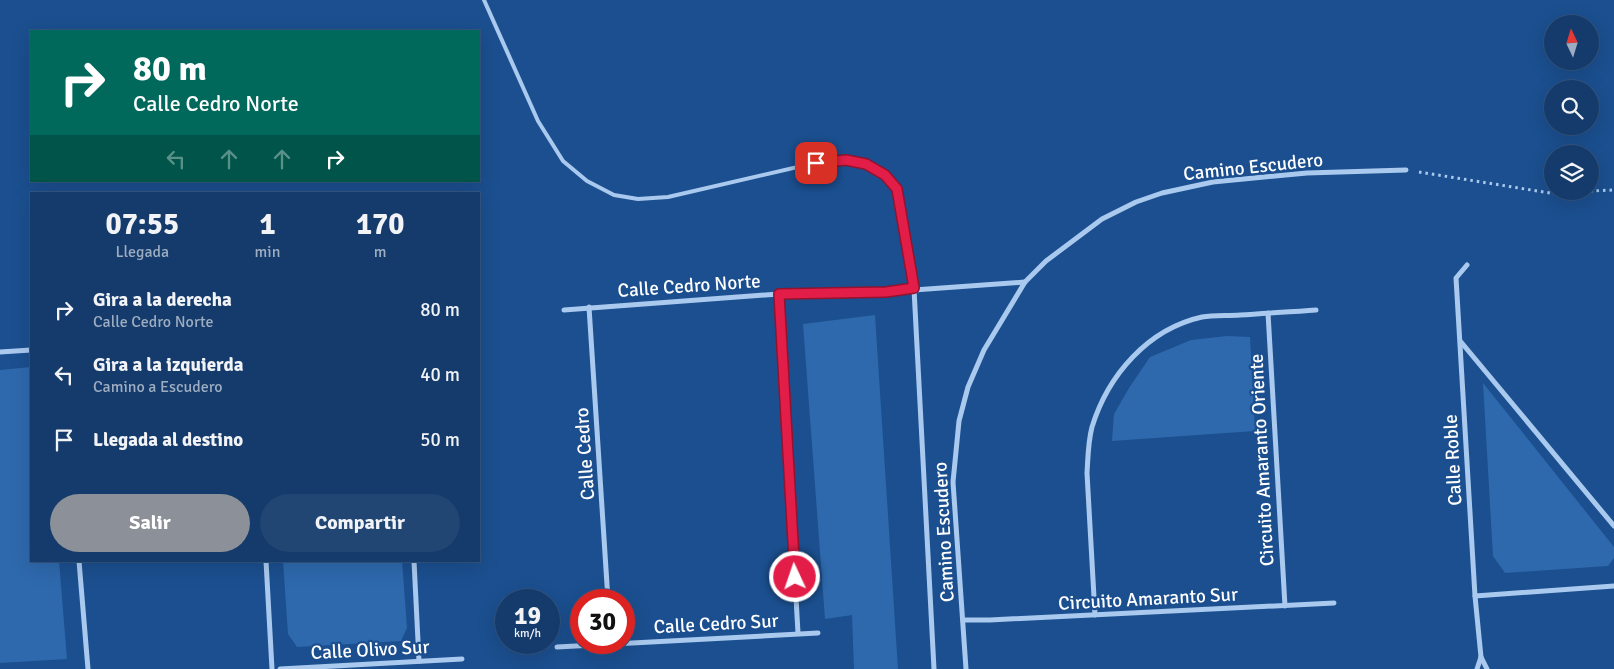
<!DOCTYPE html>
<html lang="es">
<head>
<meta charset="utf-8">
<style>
  :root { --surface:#143b6b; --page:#214673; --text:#f1f3f6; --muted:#9dadc1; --line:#33557e; --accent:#8c9099 }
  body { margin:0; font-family:Signika,sans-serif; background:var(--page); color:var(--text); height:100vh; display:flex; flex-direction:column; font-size:19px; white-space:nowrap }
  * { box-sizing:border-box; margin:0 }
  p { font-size:16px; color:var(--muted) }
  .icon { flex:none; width:28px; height:28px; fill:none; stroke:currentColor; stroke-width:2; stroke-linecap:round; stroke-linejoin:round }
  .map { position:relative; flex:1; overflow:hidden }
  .details { position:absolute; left:30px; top:192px; width:450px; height:370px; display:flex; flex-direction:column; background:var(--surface); border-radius:0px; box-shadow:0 5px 20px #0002,0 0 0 1px var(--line) }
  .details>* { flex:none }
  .hud { position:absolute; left:30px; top:30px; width:450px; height:152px; border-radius:0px; box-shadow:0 5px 20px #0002,0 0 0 1px var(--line); background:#00695c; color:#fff; overflow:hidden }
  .needle { width:32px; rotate:356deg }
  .buttons { position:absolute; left:1544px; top:15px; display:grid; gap:10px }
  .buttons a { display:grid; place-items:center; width:55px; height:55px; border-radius:50%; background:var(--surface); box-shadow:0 5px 20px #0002,0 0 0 1px var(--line); font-size:25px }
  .speed { position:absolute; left:495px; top:589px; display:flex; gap:10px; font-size:25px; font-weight:700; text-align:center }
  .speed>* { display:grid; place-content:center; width:65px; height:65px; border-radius:50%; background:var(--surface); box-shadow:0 5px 20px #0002,0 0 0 1px var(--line); line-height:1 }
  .speed small { font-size:12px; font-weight:400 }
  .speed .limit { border:8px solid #d22; background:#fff; color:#111 }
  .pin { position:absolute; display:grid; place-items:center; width:42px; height:42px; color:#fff; margin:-21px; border-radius:10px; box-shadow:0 2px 8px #0006 }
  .me { position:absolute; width:55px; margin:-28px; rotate:357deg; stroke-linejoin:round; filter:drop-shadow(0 0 4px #0008) }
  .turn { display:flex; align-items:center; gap:18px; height:105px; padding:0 20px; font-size:22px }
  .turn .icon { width:65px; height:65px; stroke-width:2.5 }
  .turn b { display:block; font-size:35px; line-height:42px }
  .lanes { display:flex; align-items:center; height:48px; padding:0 20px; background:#0003; justify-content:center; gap:25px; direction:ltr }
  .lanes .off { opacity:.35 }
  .eta { display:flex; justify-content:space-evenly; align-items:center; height:85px; text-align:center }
  .eta b { font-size:30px; font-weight:700; line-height:35px }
  .primary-button { display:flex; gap:10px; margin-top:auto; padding:10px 20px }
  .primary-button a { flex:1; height:58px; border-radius:30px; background:var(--accent); color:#fff; font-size:20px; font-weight:700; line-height:58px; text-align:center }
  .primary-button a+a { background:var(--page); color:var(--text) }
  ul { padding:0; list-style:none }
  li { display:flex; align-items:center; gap:15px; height:65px; padding:0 20px }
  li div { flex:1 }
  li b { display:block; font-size:19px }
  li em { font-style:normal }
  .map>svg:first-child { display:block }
  .green { fill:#2e69ad }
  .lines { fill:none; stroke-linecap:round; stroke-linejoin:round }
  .path { stroke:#a9c9ee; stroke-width:3; stroke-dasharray:2.5 4; stroke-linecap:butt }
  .service { stroke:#a9c9ee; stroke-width:4 }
  .minor { stroke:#a9c9ee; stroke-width:5 }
  .route-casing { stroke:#92132f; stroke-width:12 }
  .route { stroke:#e11d48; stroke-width:9 }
  .labels { text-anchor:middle; stroke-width:4.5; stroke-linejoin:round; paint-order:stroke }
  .street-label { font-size:19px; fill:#fff; stroke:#1b4f8f }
</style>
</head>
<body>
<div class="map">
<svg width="1614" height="669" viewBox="0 0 1614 669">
  <rect width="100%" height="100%" fill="#1b4f8f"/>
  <g class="green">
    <polygon points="875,315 898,669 854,669 852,615 825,619 803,324"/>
    <polygon points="1227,336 1250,337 1255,431 1112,441 1114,414 1129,388 1150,357 1191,340"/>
    <polygon points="31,367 31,561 59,561 67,659 0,663 0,370"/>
    <polygon points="1483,383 1614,547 1614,558 1608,566 1505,573 1493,556"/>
    <polygon points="283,561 402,561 407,628 401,641 297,647 288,634"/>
  </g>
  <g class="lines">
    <g class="path">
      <polyline points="1419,172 1550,193 1588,191"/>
      <polyline points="1590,191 1614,190"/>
    </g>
    <polyline class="service" points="484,0 538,121 563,161 587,181 614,195 638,199 668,197 815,163 845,161 866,164 885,175 897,189 914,289"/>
    <g class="minor">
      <polyline points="1467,265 1456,278 1475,596 1481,657 1477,669"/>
      <polyline points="914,289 934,669"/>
      <polyline points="779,294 798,633"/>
      <polyline points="589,307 608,600"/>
      <polyline points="564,310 779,294 886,292 1025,282"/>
      <polyline points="1268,313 1285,606"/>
      <polyline points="1461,342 1614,526"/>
      <polyline points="0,352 31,350"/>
      <polyline points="79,561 88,669"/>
      <polyline points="266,561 272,669"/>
      <polyline points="414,561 419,661"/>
      <polyline points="1475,596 1614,586"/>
      <path d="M1095,615L1087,473C1088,458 1088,442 1092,427C1108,375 1148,329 1202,317C1214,315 1228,316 1240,315C1266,313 1291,312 1316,310"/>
      <polyline points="963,620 990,620 1334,603"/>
      <polyline points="557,647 818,633"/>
      <polyline points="1481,657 1487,669"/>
      <polyline points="280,669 462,659"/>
      <polyline points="966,669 953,482 959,421 968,387 984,350 1025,282 1046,261 1102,219 1136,202 1162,193 1213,182 1307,173 1406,170"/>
    </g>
  </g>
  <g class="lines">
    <g class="route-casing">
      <polyline id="route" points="795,577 779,294 886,292 914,288 897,189 885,175 866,164 846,160 816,163"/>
    </g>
    <use href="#route" class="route"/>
  </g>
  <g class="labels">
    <g class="street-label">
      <text transform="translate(1253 166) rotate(-6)" y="7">Camino Escudero</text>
      <text transform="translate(689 285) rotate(-4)" y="7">Calle Cedro Norte</text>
      <text transform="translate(584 454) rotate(-94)" y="7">Calle Cedro</text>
      <text transform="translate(1261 460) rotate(-93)" y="7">Circuito Amaranto Oriente</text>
      <text transform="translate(1452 460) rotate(-93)" y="7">Calle Roble</text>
      <text transform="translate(943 532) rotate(-93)" y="7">Camino Escudero</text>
      <text transform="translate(1148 598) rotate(-3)" y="7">Circuito Amaranto Sur</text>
      <text transform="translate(716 623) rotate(-3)" y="7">Calle Cedro Sur</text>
      <text transform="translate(370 649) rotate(-3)" y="7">Calle Olivo Sur</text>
    </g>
  </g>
</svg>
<div class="buttons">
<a><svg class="needle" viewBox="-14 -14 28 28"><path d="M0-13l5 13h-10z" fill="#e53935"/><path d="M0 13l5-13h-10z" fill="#9dadc1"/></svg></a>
<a><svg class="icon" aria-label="search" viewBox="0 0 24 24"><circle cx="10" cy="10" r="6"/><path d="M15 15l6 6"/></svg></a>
<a><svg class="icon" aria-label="layers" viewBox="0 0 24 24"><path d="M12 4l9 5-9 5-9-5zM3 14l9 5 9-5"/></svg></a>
</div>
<div class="speed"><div>19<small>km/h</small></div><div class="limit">30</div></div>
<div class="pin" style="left:816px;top:163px;background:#d93025"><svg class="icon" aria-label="arrive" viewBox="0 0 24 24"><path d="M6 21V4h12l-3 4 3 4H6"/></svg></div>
<svg class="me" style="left:795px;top:577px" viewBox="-20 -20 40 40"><circle r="17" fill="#e11d48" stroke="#fff" stroke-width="3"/><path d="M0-11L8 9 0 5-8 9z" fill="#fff"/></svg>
<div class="hud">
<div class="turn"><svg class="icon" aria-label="right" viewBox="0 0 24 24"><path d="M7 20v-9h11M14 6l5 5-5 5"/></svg><div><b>80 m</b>Calle Cedro Norte</div></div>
<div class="lanes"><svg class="icon off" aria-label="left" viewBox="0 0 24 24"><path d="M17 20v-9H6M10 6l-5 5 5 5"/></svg><svg class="icon off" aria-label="ahead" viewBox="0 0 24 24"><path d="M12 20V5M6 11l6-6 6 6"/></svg><svg class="icon off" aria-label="ahead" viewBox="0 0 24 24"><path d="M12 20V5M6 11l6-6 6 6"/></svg><svg class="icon" aria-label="right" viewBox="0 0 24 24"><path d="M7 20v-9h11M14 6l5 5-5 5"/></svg></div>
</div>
<section class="details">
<div class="eta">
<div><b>07:55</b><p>Llegada</p></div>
<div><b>1</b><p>min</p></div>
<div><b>170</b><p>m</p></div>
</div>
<ul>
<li><svg class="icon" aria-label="right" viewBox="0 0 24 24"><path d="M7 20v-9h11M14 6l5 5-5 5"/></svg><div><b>Gira a la derecha</b><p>Calle Cedro Norte</p></div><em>80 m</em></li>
<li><svg class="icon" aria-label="left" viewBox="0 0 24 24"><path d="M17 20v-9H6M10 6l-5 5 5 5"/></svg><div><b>Gira a la izquierda</b><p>Camino a Escudero</p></div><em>40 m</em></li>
<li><svg class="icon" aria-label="arrive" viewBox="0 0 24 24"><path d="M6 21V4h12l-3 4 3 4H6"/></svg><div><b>Llegada al destino</b></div><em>50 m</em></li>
</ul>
<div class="primary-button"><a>Salir</a><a>Compartir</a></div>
</section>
</div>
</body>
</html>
